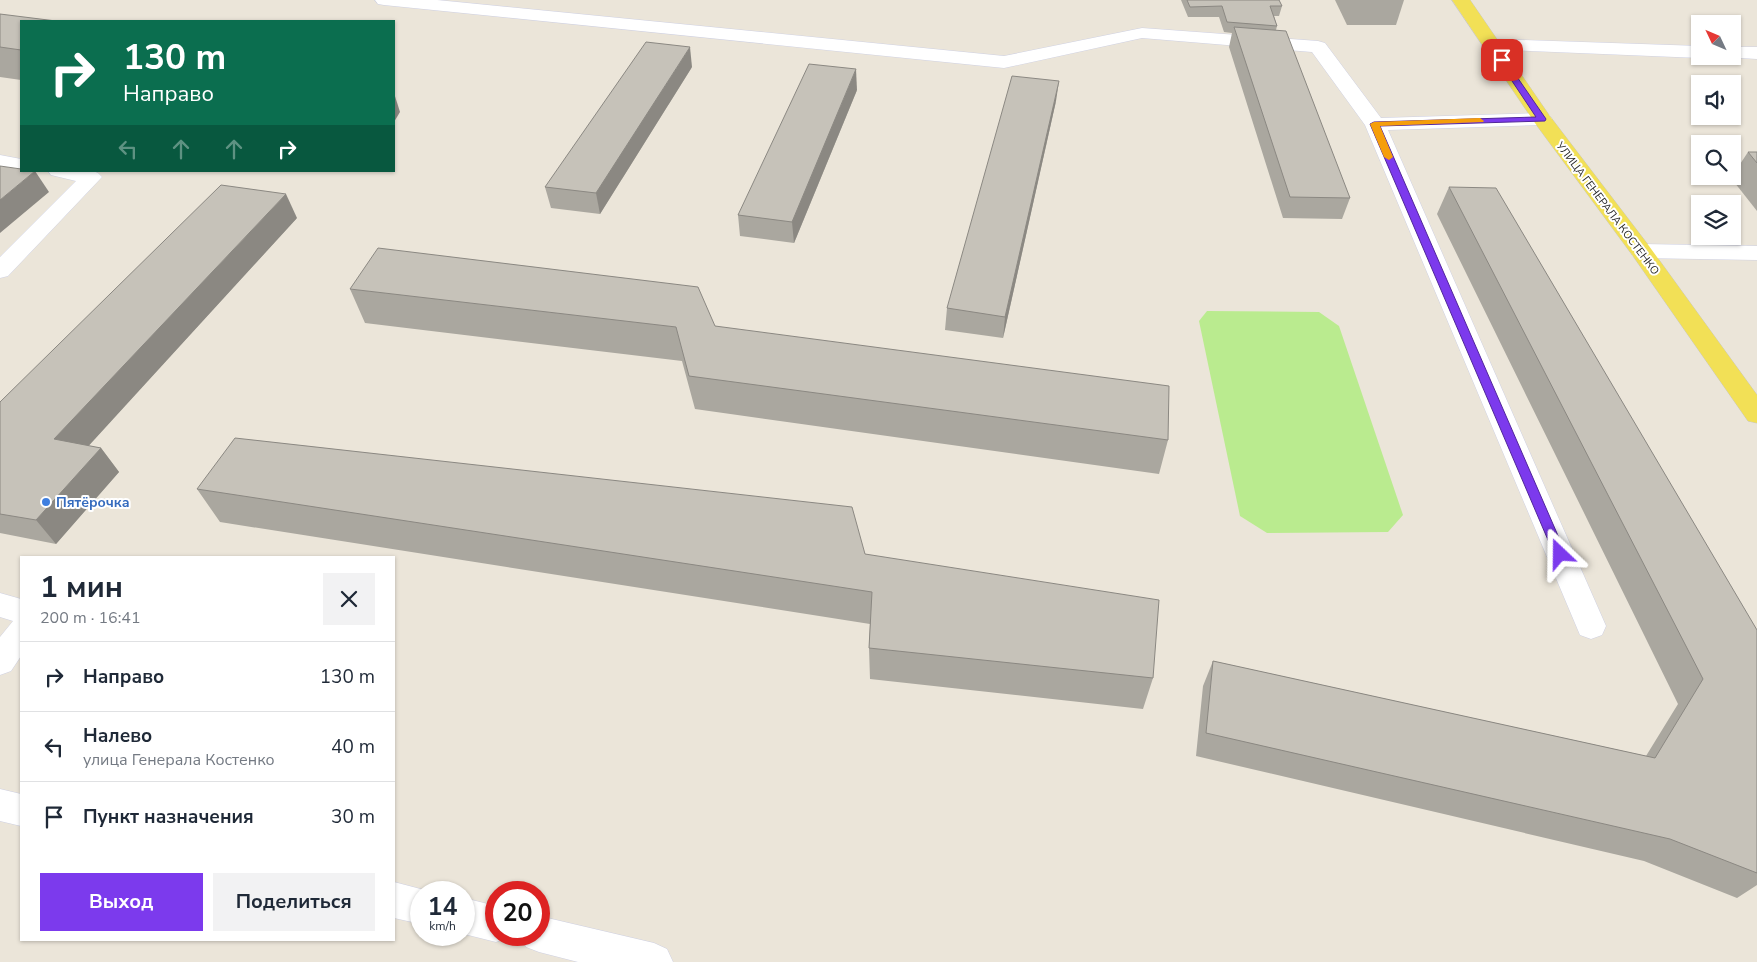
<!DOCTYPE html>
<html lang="ru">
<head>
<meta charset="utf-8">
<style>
  :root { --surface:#fff; --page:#f2f2f3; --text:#1f2937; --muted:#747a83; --line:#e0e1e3; --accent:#7c3aed }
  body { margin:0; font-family:"Nunito Sans",sans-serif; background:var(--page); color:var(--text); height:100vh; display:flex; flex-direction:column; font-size:19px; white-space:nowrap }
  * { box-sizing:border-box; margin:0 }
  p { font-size:16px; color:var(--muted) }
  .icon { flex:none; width:28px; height:28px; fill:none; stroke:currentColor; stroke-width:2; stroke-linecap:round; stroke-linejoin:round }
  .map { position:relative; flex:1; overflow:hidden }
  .panel { position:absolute; left:20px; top:556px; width:375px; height:385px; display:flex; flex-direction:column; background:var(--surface); border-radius:0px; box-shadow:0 1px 4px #0004 }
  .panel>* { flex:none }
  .hud { position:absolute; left:20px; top:20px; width:375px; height:152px; border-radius:0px; box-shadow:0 1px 4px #0004; background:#0b6e4f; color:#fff; overflow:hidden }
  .needle { width:32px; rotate:314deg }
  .tools { position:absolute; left:1691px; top:15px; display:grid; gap:10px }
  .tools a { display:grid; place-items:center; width:50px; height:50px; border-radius:0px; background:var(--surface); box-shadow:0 1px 4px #0004; font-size:25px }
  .speed { position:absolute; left:410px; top:881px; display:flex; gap:10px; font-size:25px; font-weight:700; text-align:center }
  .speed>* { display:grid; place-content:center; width:65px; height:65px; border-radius:50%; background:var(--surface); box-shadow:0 1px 4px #0004; line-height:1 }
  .speed small { font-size:12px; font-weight:400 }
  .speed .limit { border:8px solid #d22; background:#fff; color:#111 }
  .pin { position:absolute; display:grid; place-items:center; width:42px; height:42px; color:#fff; margin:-21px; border-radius:10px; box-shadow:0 2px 8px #0006 }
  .me { position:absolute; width:55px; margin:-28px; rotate:337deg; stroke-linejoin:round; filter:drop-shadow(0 0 4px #0008) }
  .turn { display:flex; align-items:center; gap:18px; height:105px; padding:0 20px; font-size:22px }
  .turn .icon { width:65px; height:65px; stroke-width:2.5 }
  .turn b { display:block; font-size:35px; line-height:42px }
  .lanes { display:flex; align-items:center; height:48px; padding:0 20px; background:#0003; justify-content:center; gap:25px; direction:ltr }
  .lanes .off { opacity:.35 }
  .round { display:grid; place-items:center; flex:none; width:52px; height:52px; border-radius:0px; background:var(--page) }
  .headline { display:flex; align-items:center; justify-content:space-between; height:85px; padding:0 20px }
  h1 { font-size:30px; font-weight:700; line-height:38px }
  .primary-button { display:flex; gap:10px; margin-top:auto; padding:10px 20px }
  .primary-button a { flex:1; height:58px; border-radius:0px; background:var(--accent); color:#fff; font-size:20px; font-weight:700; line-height:58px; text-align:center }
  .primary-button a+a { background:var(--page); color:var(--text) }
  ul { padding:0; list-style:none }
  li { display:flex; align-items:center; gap:15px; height:70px; padding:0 20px; border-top:1px solid var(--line) }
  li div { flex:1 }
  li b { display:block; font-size:19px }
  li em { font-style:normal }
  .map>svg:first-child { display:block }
  .pitch { fill:#baeb8f }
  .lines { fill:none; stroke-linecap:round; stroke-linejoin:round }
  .minor-casing { stroke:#ced0e2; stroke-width:1 }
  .major-casing { stroke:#c7c7c7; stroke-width:1 }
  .minor { fill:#fff; fill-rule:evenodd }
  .major { fill:#f2e056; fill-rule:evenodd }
  .wall { fill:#aaa79f }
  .shaded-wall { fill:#8b8882 }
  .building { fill:#c6c2b9; stroke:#8b8882 }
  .route { fill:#7c3aed; stroke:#51269a }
  .slow { fill:#f59e0b }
  .shop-dot { fill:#3f7fe0; stroke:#fff; stroke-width:2 }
  .labels { text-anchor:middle; stroke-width:4; stroke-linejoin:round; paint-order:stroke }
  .far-street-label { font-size:11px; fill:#282828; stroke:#fff }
  .shop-label { font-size:14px; font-weight:bold; fill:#366cbe; stroke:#fff; text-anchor:start }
</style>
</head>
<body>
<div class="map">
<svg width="1757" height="962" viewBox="0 0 1757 962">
  <rect width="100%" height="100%" fill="#ebe5d9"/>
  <polygon class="pitch" points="1207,311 1319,312 1339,326 1403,515 1388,532 1267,533 1240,516 1199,321"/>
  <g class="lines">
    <g class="minor-casing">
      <g id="minor">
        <polygon points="375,0 437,0 1004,56 1142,28 1318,41 1325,43 1381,118 1542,113 1549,115 1552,119 1549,123 1542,125 1388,130 1606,626 1602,635 1591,639 1580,635 1365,125 1312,52 1142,38 1004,68 384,5 378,4"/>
        <polygon points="1491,39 1700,46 1700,56 1705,56 1700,58 1484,49 1482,45 1484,41"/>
        <polygon points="1732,47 1757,47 1757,59 1725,57 1732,56"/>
        <polygon points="0,155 21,159 21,171 0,167"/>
        <polygon points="48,171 93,171 98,173 102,177 8,276 0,278 0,257 76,181 51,175"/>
        <polygon points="1641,244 1757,246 1757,260 1641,258 1633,256 1630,251 1633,246"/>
        <polygon points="0,593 21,599 21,656 11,671 0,675 0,637 13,621 0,617"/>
        <polygon points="0,789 21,794 21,826 0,821"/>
        <polygon points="394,882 432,892 421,892 421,924 394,918"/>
        <polygon points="464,898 496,906 496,935 510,935 509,937 496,942 464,934"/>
        <polygon points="539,916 654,943 667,949 673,962 578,962 539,952 526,947 521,935 539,935"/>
      </g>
    </g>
    <g class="major-casing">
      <polygon id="major" points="1452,0 1470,0 1549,115 1649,246 1757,395 1757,423 1748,421 1633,256 1535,123"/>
    </g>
    <use href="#minor" class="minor"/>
    <use href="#major" class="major"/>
  </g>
  <g class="wall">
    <polygon points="1181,0 1279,0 1282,6 1279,16 1274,16 1277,26 1276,30 1350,198 1342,219 1283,218 1229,47 1232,33 1224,32 1219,17 1188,17"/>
    <polygon points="1335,0 1404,0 1396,25 1347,25"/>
    <polygon points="0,14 21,21 21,80 0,77"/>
    <polygon points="692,67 600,214 551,208 545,187"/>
    <polygon points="857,90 794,243 740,236 738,215"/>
    <polygon points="1056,101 1003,338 945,330 947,308"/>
    <polygon points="1748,152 1757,152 1757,211 1731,178"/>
    <polygon points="1449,187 1757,630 1757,885 1737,898 1644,861 1196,756 1203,686 1213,661 1646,756 1678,704 1437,214"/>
    <polygon points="297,218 88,446 101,448 119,472 56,544 0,533 0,402"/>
    <polygon points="350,289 715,326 1168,440 1159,474 695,409 682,361 365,323"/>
    <polygon points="197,489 865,554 1153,678 1143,709 870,679 869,648 870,624 220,522"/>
  </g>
  <g class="shaded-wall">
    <polygon points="690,47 692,67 600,214 596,193"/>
    <polygon points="856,69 857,90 794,243 792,222"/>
    <polygon points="1059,81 1056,101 1003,338 1005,317"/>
    <polygon points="394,93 400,112 394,122"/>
    <polygon points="35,171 49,192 0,233 0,200"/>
    <polygon points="286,194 297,218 73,463 54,439"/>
    <polygon points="101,448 119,472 56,544 36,520"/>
  </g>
  <g class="building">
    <polygon points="1187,0 1279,0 1282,6 1270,6 1277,26 1227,22 1222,6 1190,7"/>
    <polygon points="0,14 56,21 21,21 21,50 0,47"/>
    <polygon points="1234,27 1286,31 1350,198 1290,197"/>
    <polygon points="646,42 690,47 596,193 545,187"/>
    <polygon points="809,64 856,69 792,222 738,215"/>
    <polygon points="1012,76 1059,81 1005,317 947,308"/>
    <polygon points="1748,152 1757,152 1757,163"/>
    <polygon points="0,166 21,169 21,171 35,171 0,200"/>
    <polygon points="221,185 286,194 54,439 101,448 36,520 0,514 0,402"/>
    <polygon points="1449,187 1496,188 1757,630 1757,873 1670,839 1206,733 1213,661 1655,758 1703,679"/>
    <polygon points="378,248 698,287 715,326 1169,386 1168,440 689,376 676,327 350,289"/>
    <polygon points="235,438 852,507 865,554 1159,600 1153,678 869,648 872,592 197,489"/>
  </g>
  <polygon class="route" points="1499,58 1504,58 1546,119 1545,121 1380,126 1566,554 1564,558 1556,558 1554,554 1370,124 1374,122 1536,117 1498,60"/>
  <polygon class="slow" points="1480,118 1484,121 1483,122 1380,126 1393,157 1389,160 1384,157 1370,124 1374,122"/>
  <circle class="shop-dot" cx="46" cy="502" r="5"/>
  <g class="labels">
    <g class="far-street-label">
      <text transform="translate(1608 208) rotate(53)" y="4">УЛИЦА ГЕНЕРАЛА КОСТЕНКО</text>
    </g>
    <g class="shop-label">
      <text x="56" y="507">Пятёрочка</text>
    </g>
  </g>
</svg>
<div class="tools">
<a><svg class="needle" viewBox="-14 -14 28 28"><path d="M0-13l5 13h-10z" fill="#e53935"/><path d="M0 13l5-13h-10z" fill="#747a83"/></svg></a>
<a><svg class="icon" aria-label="sound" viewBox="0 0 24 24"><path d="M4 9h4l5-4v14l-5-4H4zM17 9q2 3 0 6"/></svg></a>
<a><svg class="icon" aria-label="search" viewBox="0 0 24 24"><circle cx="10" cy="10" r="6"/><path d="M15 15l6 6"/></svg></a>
<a><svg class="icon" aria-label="layers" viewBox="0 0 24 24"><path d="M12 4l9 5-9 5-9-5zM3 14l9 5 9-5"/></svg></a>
</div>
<div class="speed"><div>14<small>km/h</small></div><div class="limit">20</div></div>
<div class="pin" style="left:1502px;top:60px;background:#d93025"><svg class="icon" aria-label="arrive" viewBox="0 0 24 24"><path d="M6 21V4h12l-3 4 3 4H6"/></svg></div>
<svg class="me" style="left:1560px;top:554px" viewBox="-20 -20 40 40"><path d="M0-17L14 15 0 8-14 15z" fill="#7c3aed" stroke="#fff" stroke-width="4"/></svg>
<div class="hud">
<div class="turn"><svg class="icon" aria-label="right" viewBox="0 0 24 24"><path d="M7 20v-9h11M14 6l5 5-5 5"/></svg><div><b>130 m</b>Направо</div></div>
<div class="lanes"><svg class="icon off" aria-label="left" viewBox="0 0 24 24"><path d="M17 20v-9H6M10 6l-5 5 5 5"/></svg><svg class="icon off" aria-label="ahead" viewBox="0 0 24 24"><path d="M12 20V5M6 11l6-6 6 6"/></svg><svg class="icon off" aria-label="ahead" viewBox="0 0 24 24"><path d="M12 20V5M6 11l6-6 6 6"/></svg><svg class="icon" aria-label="right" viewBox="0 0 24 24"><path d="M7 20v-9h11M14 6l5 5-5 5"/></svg></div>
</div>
<section class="panel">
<div class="headline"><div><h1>1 мин</h1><p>200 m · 16:41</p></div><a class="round"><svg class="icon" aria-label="close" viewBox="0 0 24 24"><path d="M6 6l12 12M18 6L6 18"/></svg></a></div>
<ul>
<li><svg class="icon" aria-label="right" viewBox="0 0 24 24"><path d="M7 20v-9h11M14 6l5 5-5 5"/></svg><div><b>Направо</b></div><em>130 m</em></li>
<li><svg class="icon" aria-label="left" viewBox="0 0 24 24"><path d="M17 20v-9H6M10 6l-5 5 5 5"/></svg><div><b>Налево</b><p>улица Генерала Костенко</p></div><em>40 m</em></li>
<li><svg class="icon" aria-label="arrive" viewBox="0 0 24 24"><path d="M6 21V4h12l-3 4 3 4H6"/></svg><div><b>Пункт назначения</b></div><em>30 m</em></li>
</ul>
<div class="primary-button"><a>Выход</a><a>Поделиться</a></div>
</section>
</div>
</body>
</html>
